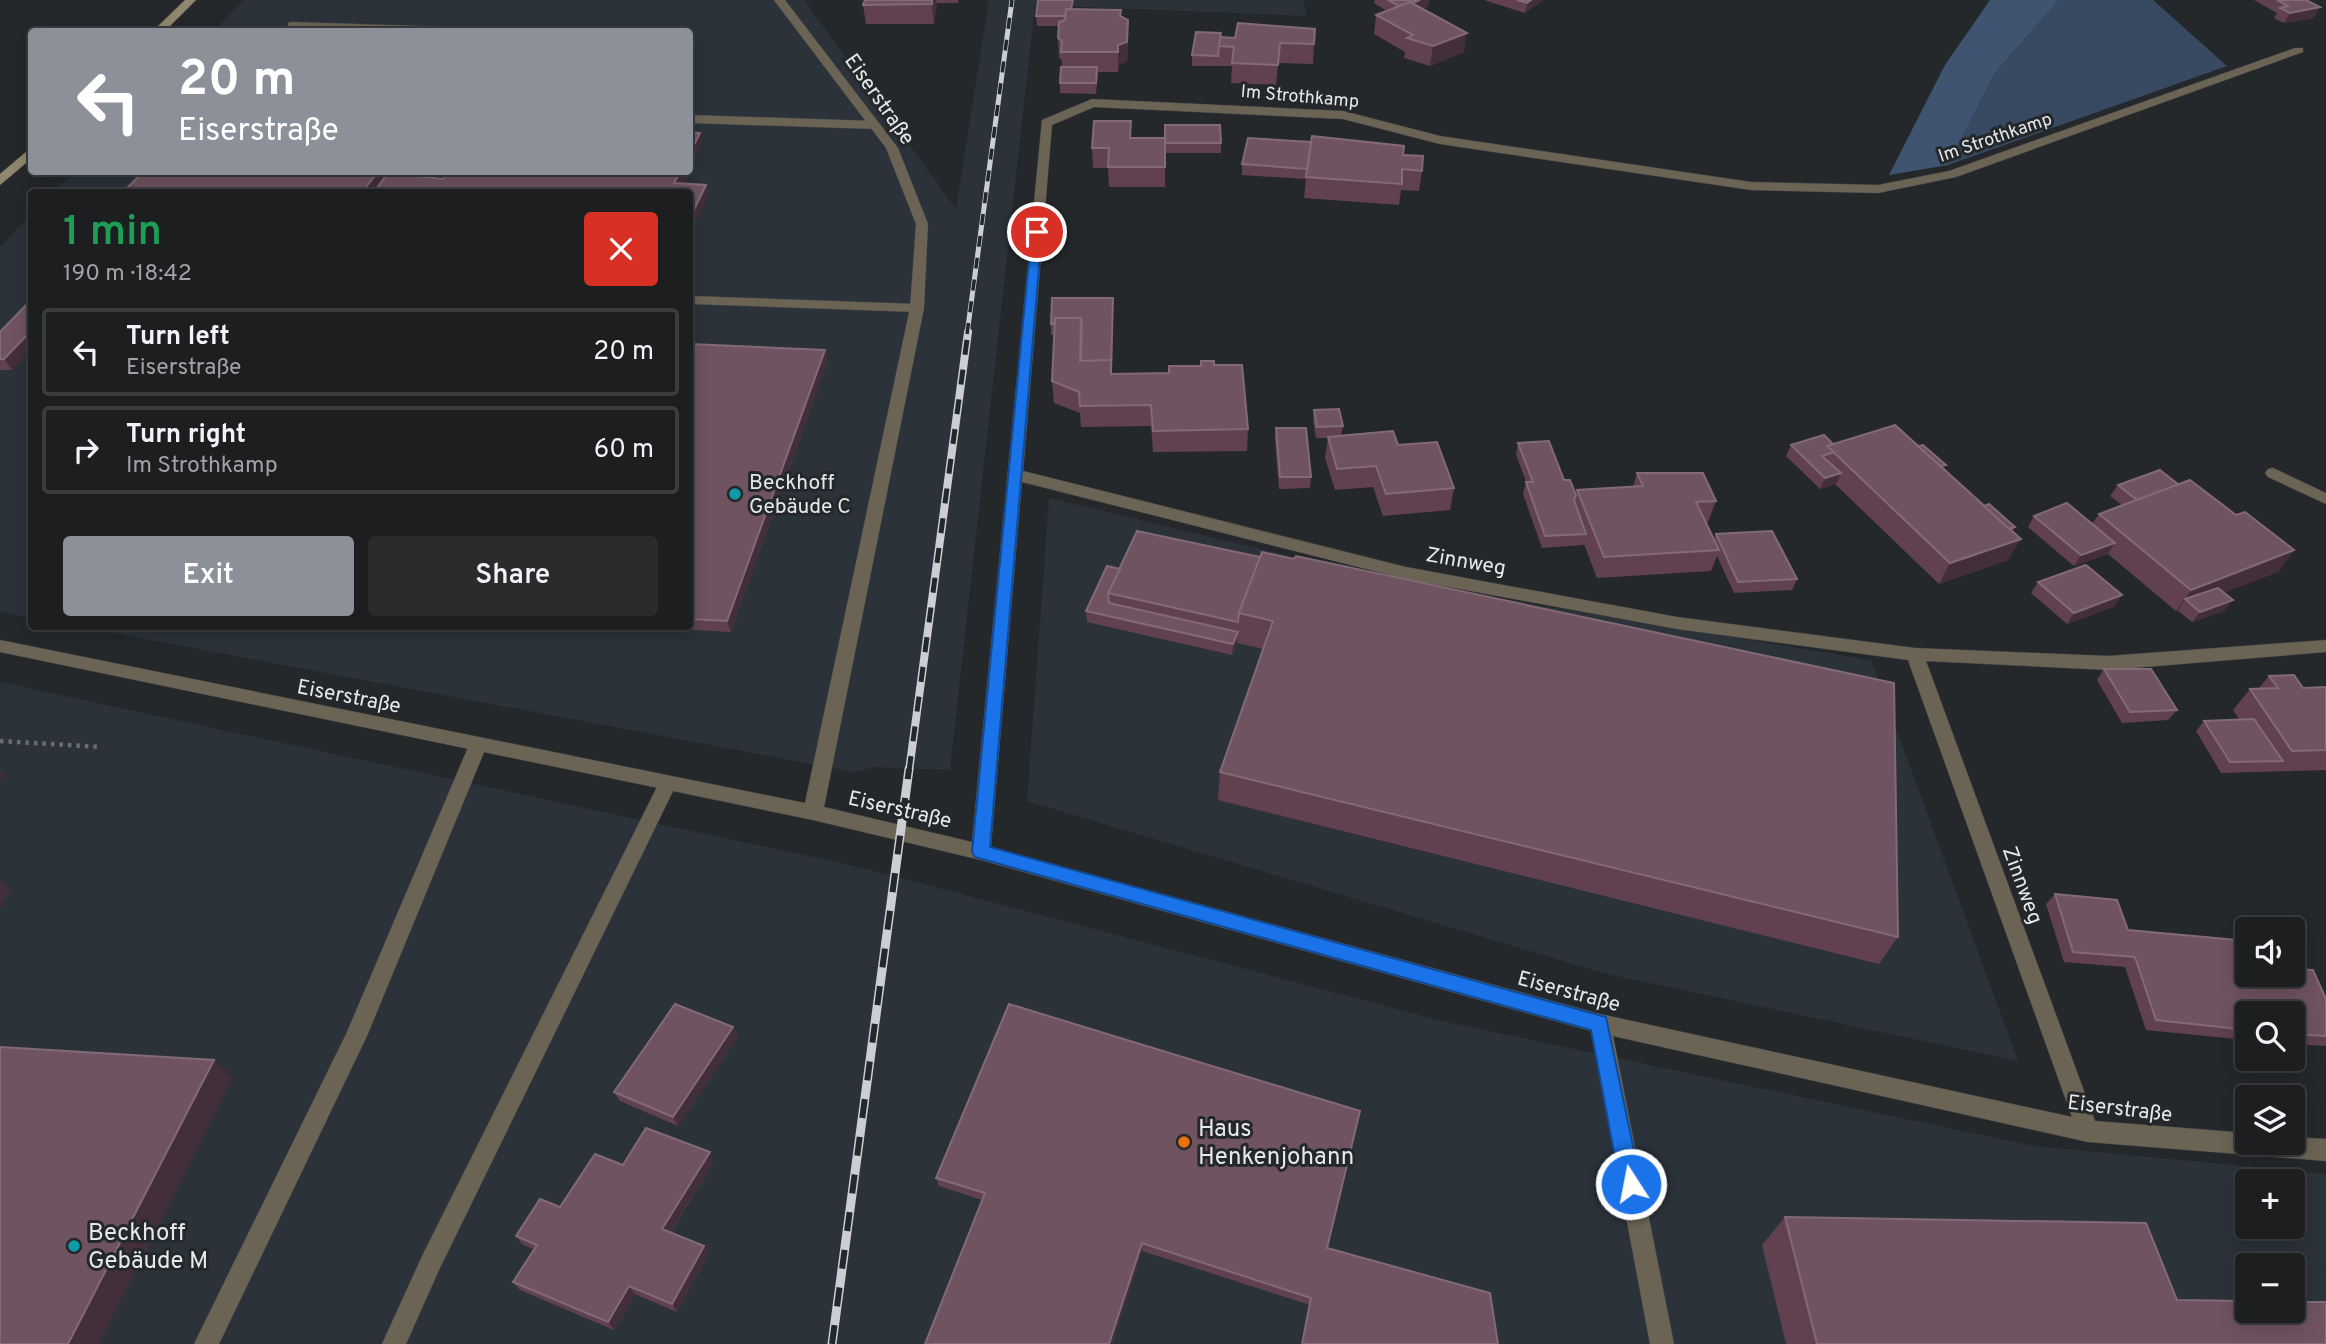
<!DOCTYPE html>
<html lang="en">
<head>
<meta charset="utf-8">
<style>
  :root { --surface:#1c1e20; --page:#292b2d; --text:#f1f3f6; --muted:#a0a2a5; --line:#3a3c3e; --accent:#8c9099 }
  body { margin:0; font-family:Overpass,sans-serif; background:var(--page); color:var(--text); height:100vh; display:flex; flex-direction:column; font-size:26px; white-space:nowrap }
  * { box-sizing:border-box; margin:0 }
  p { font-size:23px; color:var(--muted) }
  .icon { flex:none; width:38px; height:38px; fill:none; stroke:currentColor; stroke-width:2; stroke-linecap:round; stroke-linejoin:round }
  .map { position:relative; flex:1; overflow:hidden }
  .panel { position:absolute; left:28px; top:189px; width:665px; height:441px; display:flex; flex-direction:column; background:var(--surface); border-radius:7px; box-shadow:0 4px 18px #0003,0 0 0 2px var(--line) }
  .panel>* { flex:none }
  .hud { position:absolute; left:28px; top:28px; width:665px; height:147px; border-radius:7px; box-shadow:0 4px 18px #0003,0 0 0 2px var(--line); background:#8c9099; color:#fff; overflow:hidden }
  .tools { position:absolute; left:2235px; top:917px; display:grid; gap:14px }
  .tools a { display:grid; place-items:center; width:70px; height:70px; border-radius:7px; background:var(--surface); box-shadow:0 4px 18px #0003,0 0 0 2px var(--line); font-size:35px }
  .pin { position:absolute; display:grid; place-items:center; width:60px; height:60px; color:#fff; margin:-30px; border:4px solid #fff; border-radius:50%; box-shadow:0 2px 7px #0007 }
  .me { position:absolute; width:77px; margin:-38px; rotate:349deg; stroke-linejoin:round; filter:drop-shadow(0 0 5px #0008) }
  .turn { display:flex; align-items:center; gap:24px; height:147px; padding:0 35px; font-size:32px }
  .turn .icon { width:91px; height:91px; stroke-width:2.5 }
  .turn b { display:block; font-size:49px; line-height:60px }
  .round { display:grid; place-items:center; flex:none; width:74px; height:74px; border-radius:7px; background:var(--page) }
  .head { display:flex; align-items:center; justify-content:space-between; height:119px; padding:0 35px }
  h1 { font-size:42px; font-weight:600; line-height:52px; color:#1e9e55 }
  .cta { display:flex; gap:14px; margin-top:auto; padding:14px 35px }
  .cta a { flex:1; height:80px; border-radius:7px; background:var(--accent); color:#fff; font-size:28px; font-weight:600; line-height:80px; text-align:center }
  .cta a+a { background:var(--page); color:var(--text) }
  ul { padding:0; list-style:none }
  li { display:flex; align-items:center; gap:21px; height:88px; margin:0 14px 10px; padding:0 21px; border:4px solid var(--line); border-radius:7px }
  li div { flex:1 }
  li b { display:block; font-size:26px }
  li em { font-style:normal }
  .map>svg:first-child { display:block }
  .built { fill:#2b323a; fill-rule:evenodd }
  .green { fill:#384a61 }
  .forest { fill:#3e5471 }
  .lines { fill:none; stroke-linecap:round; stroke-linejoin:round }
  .service-casing { stroke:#404346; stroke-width:1 }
  .minor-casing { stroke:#404346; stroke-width:1 }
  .secondary-casing { stroke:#404346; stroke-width:1 }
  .path { stroke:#6a6c6f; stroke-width:4.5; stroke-dasharray:3.5 5; stroke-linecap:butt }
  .service { fill:#6b6455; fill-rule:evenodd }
  .minor { fill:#6b6455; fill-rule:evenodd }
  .secondary { fill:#91876e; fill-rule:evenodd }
  .rail-far2-casing { stroke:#cdced1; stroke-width:5 }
  .rail-far1-casing { stroke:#cdced1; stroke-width:8 }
  .rail-casing { stroke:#cdced1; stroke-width:9 }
  .rail-far2 { stroke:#25282b; stroke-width:3.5; stroke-dasharray:11; stroke-linecap:butt }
  .rail-far1 { stroke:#25282b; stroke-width:5; stroke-dasharray:15; stroke-linecap:butt }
  .rail { stroke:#25282b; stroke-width:6; stroke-dasharray:19; stroke-linecap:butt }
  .wall { fill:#614150 }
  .shaded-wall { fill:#432f3a }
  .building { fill:#6f5360; stroke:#826a76; stroke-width:2 }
  .route { fill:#1a73e8; stroke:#114b97; stroke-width:2 }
  .culture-dot { fill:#0f9aa8; stroke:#25282b; stroke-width:2.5 }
  .food-dot { fill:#e8710a; stroke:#25282b; stroke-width:2.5 }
  .labels { text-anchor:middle; stroke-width:6; stroke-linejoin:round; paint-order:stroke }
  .far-street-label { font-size:18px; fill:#e7e8eb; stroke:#25282b }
  .street-label { font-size:21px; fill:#e7e8eb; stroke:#25282b }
  .poi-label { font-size:21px; fill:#e7e8eb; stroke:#25282b; text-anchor:start }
  .near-poi-label { font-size:24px; fill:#e7e8eb; stroke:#25282b; text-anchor:start }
</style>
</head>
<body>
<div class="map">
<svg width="2326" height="1344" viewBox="0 0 2326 1344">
  <rect width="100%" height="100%" fill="#25282b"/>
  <g class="built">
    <polygon points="244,0 804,0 956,209 989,0 1304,0 1306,16 1035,5 950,770 875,767 854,772 81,627 690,626 690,192 54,192 74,172 690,172 690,32 213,31"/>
    <polygon points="31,215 31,618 0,612 0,247"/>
    <polygon points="1049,498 1393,581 1871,660 2018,1061 1607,974 1027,801"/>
    <path d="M0,682L859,867L1446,1022L2034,1146L2326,1174V1344H0ZM2247,1181H2292V1227H2247ZM2247,1265H2292V1311H2247Z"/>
  </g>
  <polygon class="green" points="2059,0 2153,0 2227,66 1948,165 1995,73"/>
  <polygon class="forest" points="1990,0 2059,0 1995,73 1948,165 1889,175 1945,65"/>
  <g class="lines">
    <g class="service-casing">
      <g id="service">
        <polygon points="292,22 521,29 526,32 397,32 288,27 288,23"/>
        <polygon points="690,115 875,121 881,125 875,129 690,123"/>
        <polygon points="690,296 917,304 924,308 917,312 690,304"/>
        <polygon points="478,738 484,740 487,745 367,1036 219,1344 194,1344 347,1032 469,745 472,740"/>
        <polygon points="668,776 675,778 677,783 439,1270 406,1344 382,1344 423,1254 659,783 661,778"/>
      </g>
    </g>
    <g class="minor-casing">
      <g id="minor">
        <path d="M774,0H785L898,148L928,224L924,308L824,807L972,842L1042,120L1092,99L1343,111L1440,136L1751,182L1878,185L1949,171L2295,48H2303V52L1956,177L1878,193L1751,190L1440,144L1343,119L1094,107L1052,125L1023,471L1406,567L1677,617L1915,648L2108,656L2326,640V652L2108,670L1926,661L2095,1121L2247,1133V1143H2292V1137L2326,1139V1161L2088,1142L1613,1036L1674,1344H1650L1591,1031L981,860L813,820L0,652V640L805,803L910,308L916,224L886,148ZM1022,482L1406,579L1677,629L1908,660L2072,1117L1600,1014L991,847Z"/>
        <polygon points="2273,468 2326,493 2326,504 2268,477 2265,473 2268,469"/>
      </g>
    </g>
    <g class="secondary-casing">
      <g id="secondary">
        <polygon points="185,0 196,0 164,32 152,32"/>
        <polygon points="32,147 32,158 0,185 0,174"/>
      </g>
    </g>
    <polyline class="path" points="0,741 101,747"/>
    <use href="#service" class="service"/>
    <use href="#minor" class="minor"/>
    <use href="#secondary" class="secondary"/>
    <g class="rail-far2-casing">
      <polyline id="rail-far2" points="967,334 1012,0"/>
    </g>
    <g class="rail-far1-casing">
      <polyline id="rail-far1" points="909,771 968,332"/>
    </g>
    <g class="rail-casing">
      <polyline id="rail" points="832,1344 909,769"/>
    </g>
    <use href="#rail-far2" class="rail-far2"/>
    <use href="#rail-far1" class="rail-far1"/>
    <use href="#rail" class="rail"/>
  </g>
  <g class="wall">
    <polygon points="865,0 958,0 958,3 936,3 934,24 866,24 863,5"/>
    <polygon points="1375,0 1429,0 1428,6 1422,9 1464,52 1430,66 1404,58 1405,52 1374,34 1376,15 1387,11 1374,3"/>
    <polygon points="1484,0 1543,0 1525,13"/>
    <polygon points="2254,0 2306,0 2314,18 2284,23 2274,18 2277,13"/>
    <polygon points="1073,9 1121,16 1128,39 1127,61 1119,65 1118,72 1098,72 1096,94 1060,93 1060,83 1062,67 1062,60 1059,58 1058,38 1059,26 1037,26 1036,16"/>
    <polygon points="1315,29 1313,64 1278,63 1276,85 1231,83 1232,66 1192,66 1192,55 1221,37 1235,38"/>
    <polygon points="1131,138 1221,143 1221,153 1165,153 1165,187 1109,187 1108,168 1093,168 1092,148"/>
    <polygon points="1403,155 1422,171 1419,191 1401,190 1399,205 1304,198 1306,179 1242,175 1242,164"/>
    <polygon points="448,172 688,172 682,184 706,185 708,195 690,235 690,192 123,192 400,174 443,179"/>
    <polygon points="32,299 32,349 12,370 0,370 0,332"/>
    <polygon points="1113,308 1112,374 1169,373 1214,365 1248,429 1247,451 1153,452 1151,426 1081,427 1080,413 1054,403 1052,381 1054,335 1051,335 1051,324"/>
    <polygon points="690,344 828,361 731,632 625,626 690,626"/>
    <polygon points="1314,410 1343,426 1341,436 1398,445 1454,488 1450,510 1383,516 1373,487 1335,490 1325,458 1328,438 1316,438 1313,421"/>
    <polygon points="1276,428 1311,477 1310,488 1279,489 1275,439"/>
    <polygon points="1518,443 1564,480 1576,495 1577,490 1633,487 1637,473 1716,501 1708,522 1706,522 1714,539 1716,534 1797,579 1792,590 1734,593 1717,556 1711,571 1597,578 1584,544 1583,545 1542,548 1523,494 1526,482 1516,454"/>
    <polygon points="1833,444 1944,469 1984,506 2015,527 2012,531 2008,560 1939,584 1835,484 1820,489 1786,456 1791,445"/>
    <polygon points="2118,485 2179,485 2236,515 2294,550 2278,572 2224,592 2224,611 2192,622 2178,611 2176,611 2108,554 2074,566 2028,527 2034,516 2092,524 2099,514 2122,505 2110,496"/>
    <polygon points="1137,531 1898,937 1879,964 1218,800 1220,772 1263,649 1237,643 1232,655 1087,622 1086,611 1120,569"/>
    <polygon points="2038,582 2115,606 2067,624 2031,593"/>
    <polygon points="2104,669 2177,710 2168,720 2122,723 2097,680"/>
    <polygon points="2269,676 2303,688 2326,687 2326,770 2221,773 2196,731 2204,721 2239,719 2233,710 2250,689 2258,689"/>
    <polygon points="2055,894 2128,930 2247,964 2326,999 2326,1046 2292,1044 2292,1013 2247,1013 2247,1040 2146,1030 2125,967 2064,962 2046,904"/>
    <polygon points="733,1027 738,1036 678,1126 620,1101 614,1092"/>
    <polygon points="1360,1111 1310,1305 1142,1251 1112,1344 925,1344 982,1200 939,1186 936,1178"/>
    <polygon points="714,1161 671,1233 704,1246 709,1254 677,1312 635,1294 614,1330 520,1290 513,1282 534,1249 523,1245 516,1236 623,1165"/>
    <polygon points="1785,1217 2177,1300 2326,1344 1786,1344 1762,1245"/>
  </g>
  <g class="shaded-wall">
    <polygon points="932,0 936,0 937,6 934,24 932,4"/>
    <polygon points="1420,0 1429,0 1428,6 1400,17 1401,7"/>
    <polygon points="1531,0 1543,0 1525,13 1527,3"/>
    <polygon points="2320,7 2314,18 2284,23 2290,13"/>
    <polygon points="1128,20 1127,61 1119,65 1118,72 1118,45"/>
    <polygon points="1467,33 1464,52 1430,66 1433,46"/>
    <polygon points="700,133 702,143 690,169 690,153"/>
    <polygon points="378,172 402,172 387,192 362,192"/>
    <polygon points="680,172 688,172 678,192 674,183"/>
    <polygon points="706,185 708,195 690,235 690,218"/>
    <polygon points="32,330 32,349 12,370 4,359"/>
    <polygon points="825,350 828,361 731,632 727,621"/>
    <polygon points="1841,473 1836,484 1820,489 1825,478"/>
    <polygon points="2021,539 2008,560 1939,584 1950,563"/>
    <polygon points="2115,543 2108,554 2074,566 2081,555"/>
    <polygon points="2294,550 2278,572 2192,605 2185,599 2178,611 2176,611 2191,590"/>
    <polygon points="2122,595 2115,606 2067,624 2074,613"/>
    <polygon points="2233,600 2224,611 2192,622 2200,612"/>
    <polygon points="1238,632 1237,643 1232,655 1233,644"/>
    <polygon points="0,771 4,775 0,781"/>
    <polygon points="0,880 11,891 0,907"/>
    <polygon points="733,1027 738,1036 678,1126 673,1117"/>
    <polygon points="214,1060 233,1078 99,1344 68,1344"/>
    <polygon points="710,1152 714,1161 668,1237 662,1229"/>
    <polygon points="1142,1243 1142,1251 1112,1344 1109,1344"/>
    <polygon points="704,1246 709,1254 677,1312 672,1304"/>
    <polygon points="629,1286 635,1294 614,1330 608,1322"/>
  </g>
  <g class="building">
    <polygon points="865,0 932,0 932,4 863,5"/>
    <polygon points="1038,0 1073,0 1071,9 1066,9 1065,16 1036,16"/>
    <polygon points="1388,0 1420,0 1412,3 1410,2 1399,6"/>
    <polygon points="1517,0 1531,0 1527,3"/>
    <polygon points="2277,0 2306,0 2320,7 2290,13 2280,8 2288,6"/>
    <polygon points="1410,2 1467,33 1433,46 1407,38 1413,35 1376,15"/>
    <polygon points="1066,9 1121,10 1120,16 1128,20 1127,42 1118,45 1118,52 1061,52 1062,41 1058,38 1059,22 1065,20"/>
    <polygon points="1238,23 1315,29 1314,44 1280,43 1278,65 1232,63 1234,47 1219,46 1220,37 1235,38"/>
    <polygon points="1196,32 1221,33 1219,46 1218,56 1192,55"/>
    <polygon points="1061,67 1097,67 1096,83 1060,83"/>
    <polygon points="1094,121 1131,121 1130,138 1165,138 1165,167 1108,167 1109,148 1092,148"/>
    <polygon points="1165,125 1220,125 1221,143 1165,143"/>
    <polygon points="690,132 700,133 690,153"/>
    <polygon points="1312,136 1404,146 1403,155 1423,156 1422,171 1402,169 1402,184 1306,177"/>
    <polygon points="1248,138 1311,142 1307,169 1242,164"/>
    <polygon points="143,172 378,172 362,192 123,192"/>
    <polygon points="448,172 680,172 674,183 706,185 690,218 690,192 433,192 435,190 374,192 388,173 443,179"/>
    <polygon points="1052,298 1113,298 1111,370 1111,360 1081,361 1082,323 1081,318 1055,318 1054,324 1051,324"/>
    <polygon points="32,299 32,330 4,359 0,359 0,332"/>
    <polygon points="1055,318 1081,318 1080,361 1111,360 1111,374 1169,373 1169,366 1201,366 1201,361 1214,361 1214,365 1242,365 1248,429 1153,431 1151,405 1080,406 1079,392 1052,381"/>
    <polygon points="690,344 825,350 727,621 690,619"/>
    <polygon points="1339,409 1343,426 1317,427 1314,410"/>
    <polygon points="1895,425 2021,539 1950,563 1827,446"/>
    <polygon points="1276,428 1306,428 1311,477 1280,477"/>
    <polygon points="1393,431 1398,445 1437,442 1454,488 1386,494 1376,466 1337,469 1328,437"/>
    <polygon points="1824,435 1833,444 1827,446 1834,452 1822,456 1841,473 1825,478 1791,445"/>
    <polygon points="1549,441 1564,480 1570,480 1576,495 1574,500 1586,534 1545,536 1526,482 1533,482 1518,443"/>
    <polygon points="1923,445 1946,465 1940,466 1918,446"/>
    <polygon points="2160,470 2179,485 2137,500 2118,485"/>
    <polygon points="1637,473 1703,473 1716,501 1696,502 1719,550 1604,557 1577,490 1643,486"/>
    <polygon points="2190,480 2236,515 2245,512 2294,550 2191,590 2099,514"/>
    <polygon points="2067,503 2115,543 2081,555 2034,516"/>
    <polygon points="1989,504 2015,527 2009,529 1984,506"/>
    <polygon points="1137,531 1260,557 1239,613 1238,622 1108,593"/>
    <polygon points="1772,531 1797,579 1738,582 1716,534"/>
    <polygon points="1262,552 1294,559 1296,556 1894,683 1898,937 1220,772 1273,621 1239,613"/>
    <polygon points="2086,565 2122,595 2074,613 2038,582"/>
    <polygon points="1107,566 1120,569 1108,593 1109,603 1238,632 1233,644 1086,611"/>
    <polygon points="2218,588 2233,600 2200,612 2185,599"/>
    <polygon points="2104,669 2151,669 2177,710 2130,712"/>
    <polygon points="2294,675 2303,688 2326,687 2326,750 2292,751 2250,689 2278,688 2269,676"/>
    <polygon points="2254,719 2283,761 2230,762 2204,721"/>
    <polygon points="2055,894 2117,900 2128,930 2237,940 2247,964 2247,975 2292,975 2292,969 2313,970 2326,999 2326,1036 2292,1034 2292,1013 2247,1013 2247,1030 2156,1020 2135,957 2073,952"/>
    <polygon points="675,1004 733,1027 673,1117 614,1092"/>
    <polygon points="1009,1004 1360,1111 1327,1248 1490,1293 1498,1344 1302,1344 1311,1298 1142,1243 1109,1344 925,1344 985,1193 936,1178"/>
    <polygon points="0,1047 214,1060 68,1344 0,1344"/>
    <polygon points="646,1128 710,1152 662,1229 704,1246 672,1304 629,1286 608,1322 513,1282 537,1245 516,1236 540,1199 560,1207 595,1154 623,1165"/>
    <polygon points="1785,1217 2146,1223 2177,1300 2247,1301 2247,1311 2292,1311 2292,1302 2326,1302 2326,1344 1817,1344"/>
  </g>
  <polygon class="route" points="1032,229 1042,232 990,847 1606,1017 1641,1184 1638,1191 1631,1194 1623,1191 1620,1184 1591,1030 975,857 972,852"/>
  <g class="culture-dot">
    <circle cx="735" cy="494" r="7"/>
    <circle cx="74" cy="1246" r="7"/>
  </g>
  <circle class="food-dot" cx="1184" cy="1142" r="7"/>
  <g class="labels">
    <g class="far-street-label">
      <text transform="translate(1300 96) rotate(5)" y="6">Im Strothkamp</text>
      <text transform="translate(1995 137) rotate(-19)" y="6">Im Strothkamp</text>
    </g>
    <g class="street-label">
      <text transform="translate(880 99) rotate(55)" y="7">Eiserstraße</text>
      <text transform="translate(1466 561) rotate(10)" y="7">Zinnweg</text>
      <text transform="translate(349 696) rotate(11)" y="7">Eiserstraße</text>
      <text transform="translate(900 809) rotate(13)" y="7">Eiserstraße</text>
      <text transform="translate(2023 885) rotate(70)" y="7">Zinnweg</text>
      <text transform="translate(1569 991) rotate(15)" y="7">Eiserstraße</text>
      <text transform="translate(2120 1108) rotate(7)" y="7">Eiserstraße</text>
    </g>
    <g class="poi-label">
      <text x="749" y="489">Beckhoff<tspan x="749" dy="24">Gebäude C</tspan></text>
    </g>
    <g class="near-poi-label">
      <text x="1198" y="1136">Haus<tspan x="1198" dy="28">Henkenjohann</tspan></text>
      <text x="88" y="1240">Beckhoff<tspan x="88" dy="28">Gebäude M</tspan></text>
    </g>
  </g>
</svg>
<div class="tools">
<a><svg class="icon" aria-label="sound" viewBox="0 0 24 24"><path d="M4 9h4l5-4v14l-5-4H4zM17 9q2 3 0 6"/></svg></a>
<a><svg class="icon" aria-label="search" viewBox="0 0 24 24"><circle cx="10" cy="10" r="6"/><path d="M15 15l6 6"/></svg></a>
<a><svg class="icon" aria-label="layers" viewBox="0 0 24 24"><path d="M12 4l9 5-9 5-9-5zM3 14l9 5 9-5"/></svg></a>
<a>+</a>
<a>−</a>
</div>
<div class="pin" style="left:1037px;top:232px;background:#d93025"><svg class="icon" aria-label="arrive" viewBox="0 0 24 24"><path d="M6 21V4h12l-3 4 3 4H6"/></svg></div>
<svg class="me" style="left:1631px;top:1184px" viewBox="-20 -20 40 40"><circle r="17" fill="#1a73e8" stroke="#fff" stroke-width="3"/><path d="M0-11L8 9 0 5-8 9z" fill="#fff"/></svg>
<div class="hud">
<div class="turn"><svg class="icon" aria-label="left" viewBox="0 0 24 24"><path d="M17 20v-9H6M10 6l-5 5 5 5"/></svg><div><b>20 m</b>Eiserstraße</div></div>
</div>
<section class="panel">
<div class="head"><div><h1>1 min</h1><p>190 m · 18:42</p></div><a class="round" style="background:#d93025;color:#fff"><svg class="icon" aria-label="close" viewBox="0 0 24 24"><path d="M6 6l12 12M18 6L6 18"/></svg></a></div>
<ul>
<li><svg class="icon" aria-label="left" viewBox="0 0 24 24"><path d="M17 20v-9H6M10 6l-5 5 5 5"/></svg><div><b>Turn left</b><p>Eiserstraße</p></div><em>20 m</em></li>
<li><svg class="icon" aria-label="right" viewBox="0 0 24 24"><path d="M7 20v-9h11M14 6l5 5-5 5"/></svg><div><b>Turn right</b><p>Im Strothkamp</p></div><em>60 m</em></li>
</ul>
<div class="cta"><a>Exit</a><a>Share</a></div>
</section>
</div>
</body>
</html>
